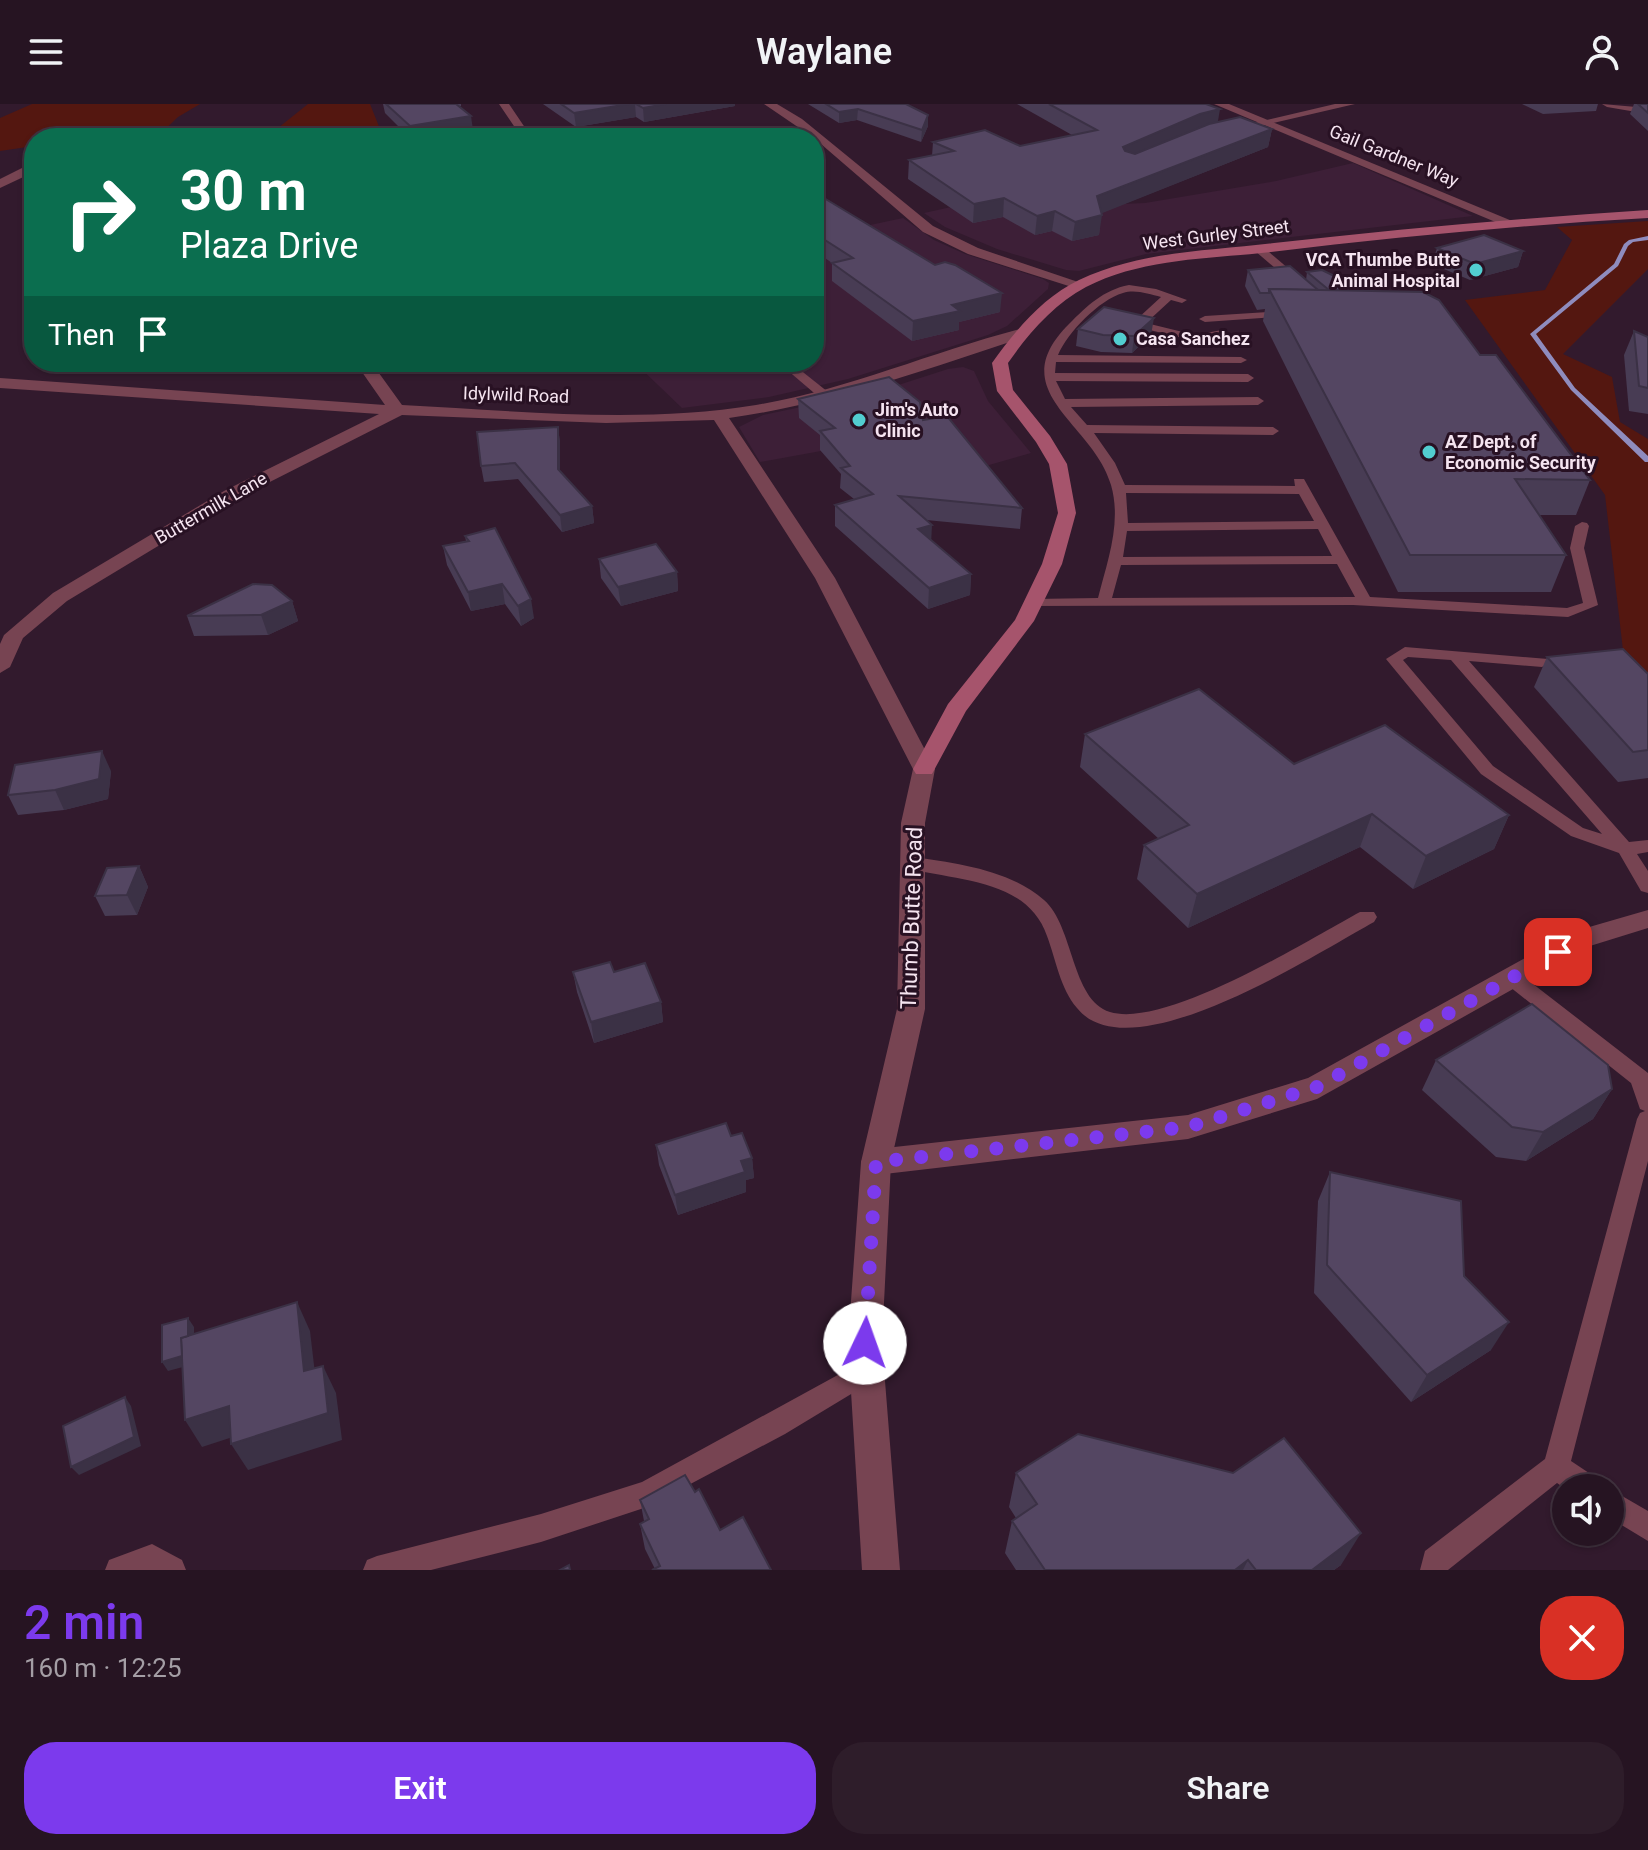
<!DOCTYPE html>
<html lang="en">
<head>
<meta charset="utf-8">
<style>
  :root { --surface:#261422; --page:#2e1d2a; --text:#f1f3f6; --muted:#a49ea5; --line:#423340; --accent:#7c3aed }
  body { margin:0; font-family:Roboto,sans-serif; background:var(--page); color:var(--text); height:100vh; display:flex; flex-direction:column; font-size:30px; white-space:nowrap }
  * { box-sizing:border-box; margin:0 }
  p { font-size:26px; color:var(--muted) }
  .icon { flex:none; width:44px; height:44px; fill:none; stroke:currentColor; stroke-width:2; stroke-linecap:round; stroke-linejoin:round }
  .map { position:relative; height:1466px; overflow:hidden }
  .panel { display:flex; flex-direction:column; background:var(--surface); flex:1 }
  .panel>* { flex:none }
  .banner { position:absolute; left:24px; top:24px; width:800px; height:244px; border-radius:32px; box-shadow:0 2px 6px #0004,0 0 0 2px var(--line); background:#0b6e4f; color:#fff; overflow:hidden }
  .controls { position:absolute; left:1552px; top:1370px; display:grid; gap:16px }
  .controls a { display:grid; place-items:center; width:72px; height:72px; border-radius:50%; background:var(--surface); box-shadow:0 2px 6px #0004,0 0 0 2px var(--line); font-size:40px }
  .pin { position:absolute; display:grid; place-items:center; width:68px; height:68px; color:#fff; margin:-34px; border-radius:16px; box-shadow:0 4px 12px #0006 }
  .me { position:absolute; width:88px; margin:-44px; rotate:3deg; stroke-linejoin:round; filter:drop-shadow(0 0 6px #0008) }
  .turn { display:flex; align-items:center; gap:28px; height:168px; padding:0 24px; font-size:36px }
  .turn .icon { width:104px; height:104px; stroke-width:2.5 }
  .turn b { display:block; font-size:56px; line-height:68px }
  .then { display:flex; align-items:center; height:76px; padding:0 24px; background:#0003; gap:16px; font-size:30px }
  .round { display:grid; place-items:center; flex:none; width:84px; height:84px; border-radius:32px; background:var(--page) }
  .head { display:flex; align-items:center; justify-content:space-between; height:136px; padding:0 24px }
  h1 { font-size:48px; font-weight:600; line-height:60px; color:var(--accent) }
  .button { display:flex; gap:16px; margin-top:auto; padding:16px 24px }
  .button a { flex:1; height:92px; border-radius:32px; background:var(--accent); color:#fff; font-size:32px; font-weight:600; line-height:92px; text-align:center }
  .button a+a { background:var(--page); color:var(--text) }
  header { display:flex; justify-content:space-between; align-items:center; height:104px; padding:0 24px; background:var(--surface); font-size:36px; font-weight:600 }
  .map>svg:first-child { display:block }
  .built { fill:#3d1f37 }
  .green { fill:#541710 }
  .lines { fill:none; stroke-linecap:round; stroke-linejoin:round }
  .stream { fill:#8f8cbe; fill-rule:evenodd }
  .service { fill:#774452; fill-rule:evenodd }
  .minor { fill:#774452; fill-rule:evenodd }
  .tertiary { fill:#774452; fill-rule:evenodd }
  .secondary { fill:#a6546c; fill-rule:evenodd }
  .wall { fill:#483c54 }
  .shaded-wall { fill:#3b3145 }
  .building { fill:#544662; stroke:#3b3145; stroke-width:2 }
  .route { stroke:#7c3aed; stroke-width:14; stroke-dasharray:0 25.2 }
  .poi-dot { fill:#52cdd0; stroke:#281123; stroke-width:3 }
  .labels { text-anchor:middle; stroke-width:6; stroke-linejoin:round; paint-order:stroke }
  .far-street-label { font-size:18px; fill:#f5e4f0; stroke:#281123 }
  .far-poi-label { font-size:18px; font-weight:bold; fill:#f5e4f0; stroke:#281123; text-anchor:start }
  .street-label { font-size:22px; fill:#f5e4f0; stroke:#281123 }
</style>
</head>
<body>
<header><svg class="icon" aria-label="menu" viewBox="0 0 24 24"><path d="M4 6h16M4 12h16M4 18h16"/></svg>Waylane<svg class="icon" aria-label="person" viewBox="0 0 24 24"><circle cx="12" cy="8" r="4"/><path d="M4 21q1-7 8-7t8 7"/></svg></header>
<div class="map">
<svg width="1648" height="1466" viewBox="0 0 1648 1466">
  <rect width="100%" height="100%" fill="#321a2d"/>
  <g class="built">
    <polygon points="1353,59 1473,112 1146,150 1079,167 1066,166 997,145 945,123 924,109 1056,80 1097,101 1145,99 1276,77"/>
    <polygon points="903,114 934,136 965,150 1043,175 1049,179 1048,185 1007,222 988,231 848,275 769,293 682,304 634,258 814,258 814,133"/>
    <polygon points="963,263 974,267 988,297 1031,349 926,379 876,337 760,358 739,323 763,311 886,285 948,265"/>
  </g>
  <g class="green">
    <polygon points="32,0 200,0 178,13 156,34 136,34 130,26 81,34 34,34 34,42 0,47 0,14"/>
    <polygon points="308,0 370,0 382,30 379,34 253,34 278,24"/>
    <polygon points="1648,117 1648,165 1563,250 1612,273 1620,318 1648,335 1648,572 1623,546 1605,391 1465,196 1545,186 1572,136 1557,123"/>
  </g>
  <g class="lines">
    <polygon class="stream" points="1648,132 1648,136 1633,138 1628,142 1618,162 1536,230 1575,284 1648,352 1648,358 1645,358 1571,286 1530,230 1614,160 1624,140 1629,136"/>
    <g class="service">
      <polygon points="1255,143 1263,143 1302,176 1302,180 1294,180 1255,147"/>
      <path d="M1129,181L1156,185L1187,196L1182,199L1171,196L1146,219L1195,231L1222,226L1228,229L1195,237L1125,220V216H1136L1161,193C1149,190 1135,185 1123,189C1099,196 1068,228 1058,251L1241,253L1247,256L1241,259L1056,258L1055,269L1248,270L1254,274L1248,278L1056,277L1065,295L1258,293L1264,297L1258,301L1071,303L1087,321L1273,323L1279,327L1273,331L1094,329L1115,359L1125,381L1295,382L1294,375H1304L1370,493L1567,504L1583,499L1570,444L1575,422L1582,418L1587,419L1589,422L1584,444L1598,501L1568,513L1353,501L1028,502L1026,499L1033,495L1098,494C1107,458 1122,419 1111,381C1093,318 1001,288 1069,220C1087,202 1103,186 1129,181ZM1126,389L1299,390L1314,417L1128,419ZM1318,425L1332,452L1123,453L1127,427ZM1337,460L1355,493L1112,494L1121,461Z"/>
      <polygon points="1286,207 1291,210 1290,212 1205,218 1199,215 1205,212"/>
      <polygon points="786,261 794,261 828,288 828,294 820,294 786,265"/>
      <path d="M1405,543L1548,555L1550,558L1542,563L1469,557L1629,738L1648,736V748L1637,750L1648,767V789L1641,787L1619,749L1571,732L1481,670L1386,555ZM1408,553L1451,556L1602,730L1583,724L1493,662L1403,556Z"/>
      <path d="M913,753C956,759 1010,766 1044,796C1074,822 1071,896 1110,908C1166,925 1308,836 1360,808H1374L1377,813L1374,818C1317,849 1130,971 1077,904C1060,884 1056,856 1047,832C1027,774 955,777 907,764L904,759L907,754Z"/>
      <polygon points="1512,867 1519,869 1648,969 1648,1057 1571,1357 1598,1375 1602,1384 1566,1385 1557,1379 1448,1466 1420,1466 1425,1447 1545,1355 1637,1015 1640,1009 1645,1007 1640,1005 1631,979 1505,879 1502,874 1505,869"/>
      <polygon points="867,1255 876,1259 880,1267 876,1275 785,1330 647,1403 541,1438 431,1466 363,1466 367,1456 377,1452 541,1410 642,1378"/>
      <polygon points="1610,1385 1648,1407 1648,1437 1610,1414"/>
      <polygon points="152,1440 182,1456 186,1466 105,1466 109,1456"/>
    </g>
    <g class="minor">
      <polygon points="499,0 509,0 532,34 518,34 520,31"/>
      <polygon points="764,0 777,0 802,15 933,122 978,144 1087,181 1080,185 1075,184 968,150 923,128 814,34"/>
      <polygon points="1335,0 1355,0 1239,27 1233,24"/>
      <polygon points="1602,0 1648,4 1648,10 1607,3"/>
      <polygon points="26,62 34,62 34,68 0,84 0,75"/>
      <path d="M1020,225L1028,230L1025,233C928,265 831,300 729,314L835,474L935,665L932,670H916L913,665L815,474L714,316L606,319L402,311L236,395L67,497L23,534L10,563L0,569V540L4,531L53,489L224,387L379,310L0,284V274L385,301L355,258H371L402,301C519,307 640,320 756,301C847,286 931,248 1020,225Z"/>
      <polygon points="1648,806 1648,824 1590,842 1317,995 1188,1035 876,1071 865,1067 861,1058 865,1049 876,1045 1188,1011 1308,974 1572,828"/>
    </g>
    <g class="tertiary">
      <polygon points="1214,0 1229,0 1517,119 1505,122"/>
      <polygon points="924,658 932,660 935,665 925,719 925,905 891,1058 882,1239 900,1466 862,1466 848,1239 861,1058 897,905 901,719 913,665 916,660"/>
    </g>
    <path class="secondary" d="M1648,106V114C1522,121 1396,133 1271,148C1209,155 1143,154 1086,183C1054,200 1028,230 1008,259L1013,286L1050,332L1067,360L1076,409L1062,460L1034,517L966,607L932,670H916L913,665L948,600L1015,516L1042,460L1058,409L1049,360L1036,338L997,287L992,259C1015,227 1043,193 1079,176C1140,147 1209,147 1274,139C1399,125 1523,114 1648,106Z"/>
  </g>
  <g class="wall">
    <polygon points="383,0 461,0 461,2 459,2 473,26 426,34 410,34 385,9"/>
    <polygon points="543,0 735,0 735,2 644,18 636,13 576,23"/>
    <polygon points="808,0 906,0 928,22 921,38 857,16 839,19"/>
    <polygon points="1017,0 1206,0 1218,18 1272,25 1268,43 1101,109 1099,131 1072,137 1052,127 1035,131 1003,113 973,119 908,75 909,56 932,52 933,38 1020,42 1072,31"/>
    <polygon points="1522,0 1598,0 1596,7 1543,10"/>
    <polygon points="1632,0 1648,0 1648,27 1630,10 1634,0"/>
    <polygon points="814,88 1000,208 959,218 959,226 912,237 832,177 832,159 814,146"/>
    <polygon points="1437,144 1523,147 1518,163 1470,176 1432,160"/>
    <polygon points="1248,166 1306,176 1307,168 1480,251 1590,376 1576,411 1539,411 1566,451 1551,488 1398,488 1263,217 1265,205 1257,206 1245,182"/>
    <polygon points="1078,225 1151,231 1132,249 1101,248 1076,242"/>
    <polygon points="1634,227 1648,233 1648,310 1629,307 1624,251"/>
    <polygon points="798,295 923,316 1022,404 1020,425 926,416 931,436 971,470 970,491 928,505 835,422 835,401 854,395 840,384 841,370 820,346 820,331 799,314"/>
    <polygon points="558,323 560,339 560,368 592,402 594,419 562,428 518,375 484,378 481,362"/>
    <polygon points="465,432 534,514 521,522 505,500 471,507 447,461 443,442 466,437"/>
    <polygon points="599,455 677,468 678,487 621,502 601,474"/>
    <polygon points="292,497 298,517 268,531 194,532 187,512"/>
    <polygon points="1547,553 1648,570 1648,674 1618,678 1534,583"/>
    <polygon points="1085,630 1294,660 1509,711 1494,745 1413,785 1360,743 1188,824 1137,775 1144,741 1159,735 1080,663"/>
    <polygon points="111,667 108,695 64,706 18,711 8,691"/>
    <polygon points="139,762 148,783 137,811 105,812 95,792"/>
    <polygon points="573,868 614,868 661,898 663,918 594,939 577,888"/>
    <polygon points="1436,956 1612,985 1593,1015 1526,1057 1496,1053 1422,986"/>
    <polygon points="731,1032 752,1054 754,1074 746,1076 746,1088 678,1111 659,1061 656,1041"/>
    <polygon points="1330,1068 1464,1172 1491,1246 1411,1298 1314,1189 1318,1097"/>
    <polygon points="1016,1369 1341,1461 1334,1466 1016,1466 1005,1449 1012,1417 1016,1414 1009,1403"/>
    <polygon points="695,1388 720,1426 655,1465 645,1445 640,1420 644,1417 640,1396"/>
  </g>
  <g class="shaded-wall">
    <polygon points="629,0 635,0 636,13 576,23 574,9"/>
    <polygon points="666,0 735,0 735,2 644,18 643,4"/>
    <polygon points="858,5 857,16 839,19 839,8"/>
    <polygon points="1220,5 1217,23 1120,61 1123,43 1200,10"/>
    <polygon points="928,11 928,22 921,38 922,26"/>
    <polygon points="471,12 473,26 426,34 412,34 410,22"/>
    <polygon points="1272,25 1268,43 1095,112 1097,92"/>
    <polygon points="1004,94 1003,113 973,119 974,100"/>
    <polygon points="1055,107 1052,127 1035,131 1037,112"/>
    <polygon points="1102,111 1099,131 1072,137 1075,118"/>
    <polygon points="1523,147 1518,163 1470,176 1475,160"/>
    <polygon points="1002,189 1000,208 959,218 959,226 912,237 913,217 952,201"/>
    <polygon points="1154,214 1151,231 1132,249 1134,232"/>
    <polygon points="558,323 560,339 560,382 558,365"/>
    <polygon points="592,402 594,419 562,428 560,411"/>
    <polygon points="932,421 931,441 918,425"/>
    <polygon points="677,468 678,487 621,502 618,483"/>
    <polygon points="971,470 970,491 928,505 929,484"/>
    <polygon points="502,480 505,500 471,507 468,488"/>
    <polygon points="531,495 534,514 521,522 518,502"/>
    <polygon points="292,497 298,517 268,531 261,511"/>
    <polygon points="102,647 111,667 108,695 64,706 55,686"/>
    <polygon points="1372,710 1360,743 1188,824 1197,790"/>
    <polygon points="1509,711 1494,745 1413,785 1426,752"/>
    <polygon points="139,762 148,783 137,811 127,791"/>
    <polygon points="661,898 663,918 594,939 591,918"/>
    <polygon points="1612,985 1593,1015 1526,1057 1543,1028"/>
    <polygon points="752,1054 754,1074 746,1076 746,1088 678,1111 675,1091 741,1057"/>
    <polygon points="297,1198 310,1227 318,1295 304,1267"/>
    <polygon points="188,1214 194,1223 194,1260 168,1267 162,1258"/>
    <polygon points="1509,1218 1491,1246 1411,1298 1427,1271"/>
    <polygon points="323,1262 336,1289 342,1336 248,1366 231,1340"/>
    <polygon points="125,1293 131,1302 141,1342 79,1371 71,1363"/>
    <polygon points="229,1302 245,1329 202,1343 185,1316"/>
    <polygon points="1361,1429 1341,1461 1334,1466 1312,1466"/>
    <polygon points="1248,1456 1243,1466 1235,1466"/>
  </g>
  <g class="building">
    <polygon points="386,0 456,0 471,12 410,22"/>
    <polygon points="561,0 629,0 574,9"/>
    <polygon points="636,0 666,0 643,4"/>
    <polygon points="826,0 906,0 928,11 922,26 858,5 839,8"/>
    <polygon points="1049,0 1206,0 1220,5 1200,10 1123,43 1125,47 1135,50 1209,20 1240,13 1272,25 1097,92 1102,111 1075,118 1055,107 1037,112 1004,94 974,100 909,56 954,47 933,38 985,26 1020,42 1097,26"/>
    <polygon points="1638,0 1648,0 1648,9"/>
    <polygon points="814,88 935,161 945,158 955,161 1002,189 952,201 960,207 913,217 832,159 853,154 814,129"/>
    <polygon points="1484,131 1523,147 1475,160 1437,144"/>
    <polygon points="1290,162 1318,186 1269,185 1269,189 1260,189 1248,166"/>
    <polygon points="1322,166 1365,187 1329,186 1307,168"/>
    <polygon points="1269,185 1423,188 1439,196 1480,251 1496,251 1590,376 1515,375 1566,451 1410,451"/>
    <polygon points="1104,203 1154,214 1134,232 1103,231 1078,225"/>
    <polygon points="1634,227 1648,233 1648,284 1639,282"/>
    <polygon points="889,273 920,298 923,316 947,312 1022,404 899,392 932,421 918,425 971,470 929,484 835,401 873,390 841,364 850,362 820,327 835,324 798,295"/>
    <polygon points="558,323 558,365 592,402 560,411 515,359 481,362 477,328"/>
    <polygon points="495,424 531,495 518,502 502,480 468,488 443,442 469,437 465,432"/>
    <polygon points="656,440 677,468 618,483 599,455"/>
    <polygon points="253,480 272,481 292,497 261,511 187,512"/>
    <polygon points="1623,545 1648,570 1648,646 1633,648 1547,553"/>
    <polygon points="1199,585 1294,660 1385,621 1509,711 1426,752 1372,710 1197,790 1144,741 1189,721 1085,630"/>
    <polygon points="102,647 99,675 55,686 8,691 15,661"/>
    <polygon points="139,762 127,791 95,792 107,764"/>
    <polygon points="610,858 614,868 645,859 661,898 591,918 573,868"/>
    <polygon points="1532,900 1608,961 1612,985 1543,1028 1512,1023 1436,956"/>
    <polygon points="726,1019 731,1032 742,1029 752,1054 741,1057 745,1068 675,1091 656,1041"/>
    <polygon points="1330,1068 1461,1097 1464,1172 1509,1218 1427,1271 1327,1161"/>
    <polygon points="297,1198 304,1267 323,1262 328,1309 231,1340 229,1302 185,1316 181,1234"/>
    <polygon points="188,1214 188,1232 181,1234 182,1252 162,1258 162,1221"/>
    <polygon points="125,1293 134,1333 71,1363 63,1322"/>
    <polygon points="1078,1330 1233,1369 1284,1334 1361,1429 1312,1466 1256,1466 1248,1456 1235,1466 1045,1466 1012,1417 1037,1400 1016,1369"/>
    <polygon points="685,1371 695,1388 699,1385 720,1426 743,1413 771,1466 652,1466 660,1462 640,1420 649,1415 640,1396"/>
    <polygon points="569,1461 570,1466 560,1466"/>
  </g>
  <g class="lines">
    <polyline class="route" points="865,1239 876,1058 1188,1023 1317,983 1558,848"/>
  </g>
  <g class="poi-dot">
    <circle cx="1476" cy="166" r="8"/>
    <circle cx="1120" cy="235" r="8"/>
    <circle cx="859" cy="316" r="8"/>
    <circle cx="1429" cy="348" r="8"/>
  </g>
  <g class="labels">
    <g class="far-street-label">
      <text transform="translate(1394 52) rotate(22)" y="6">Gail Gardner Way</text>
      <text transform="translate(1216 131) rotate(-7)" y="6">West Gurley Street</text>
      <text transform="translate(516 291) rotate(2)" y="6">Idylwild Road</text>
      <text transform="translate(211 404) rotate(-30)" y="6">Buttermilk Lane</text>
    </g>
    <g class="far-poi-label">
      <text x="1460" y="162" text-anchor="end">VCA Thumbe Butte<tspan x="1460" dy="21">Animal Hospital</tspan></text>
      <text x="1136" y="241">Casa Sanchez</text>
      <text x="875" y="312">Jim's Auto<tspan x="875" dy="21">Clinic</tspan></text>
      <text x="1445" y="344">AZ Dept. of<tspan x="1445" dy="21">Economic Security</tspan></text>
    </g>
    <g class="street-label">
      <text transform="translate(911 814) rotate(-88)" y="8">Thumb Butte Road</text>
    </g>
  </g>
</svg>
<div class="controls">
<a><svg class="icon" aria-label="sound" viewBox="0 0 24 24"><path d="M4 9h4l5-4v14l-5-4H4zM17 9q2 3 0 6"/></svg></a>
</div>
<div class="pin" style="left:1558px;top:848px;background:#d93025"><svg class="icon" aria-label="arrive" viewBox="0 0 24 24"><path d="M6 21V4h12l-3 4 3 4H6"/></svg></div>
<svg class="me" style="left:865px;top:1239px" viewBox="-20 -20 40 40"><circle r="19" fill="#fff"/><path d="M0-13L10 11 0 6-10 11z" fill="#7c3aed"/></svg>
<div class="banner">
<div class="turn"><svg class="icon" aria-label="right" viewBox="0 0 24 24"><path d="M7 20v-9h11M14 6l5 5-5 5"/></svg><div><b>30 m</b>Plaza Drive</div></div>
<div class="then">Then<svg class="icon" aria-label="arrive" viewBox="0 0 24 24"><path d="M6 21V4h12l-3 4 3 4H6"/></svg></div>
</div>
</div>
<section class="panel">
<div class="head"><div><h1>2 min</h1><p>160 m · 12:25</p></div><a class="round" style="background:#d93025;color:#fff"><svg class="icon" aria-label="close" viewBox="0 0 24 24"><path d="M6 6l12 12M18 6L6 18"/></svg></a></div>
<div class="button"><a>Exit</a><a>Share</a></div>
</section>
</body>
</html>
